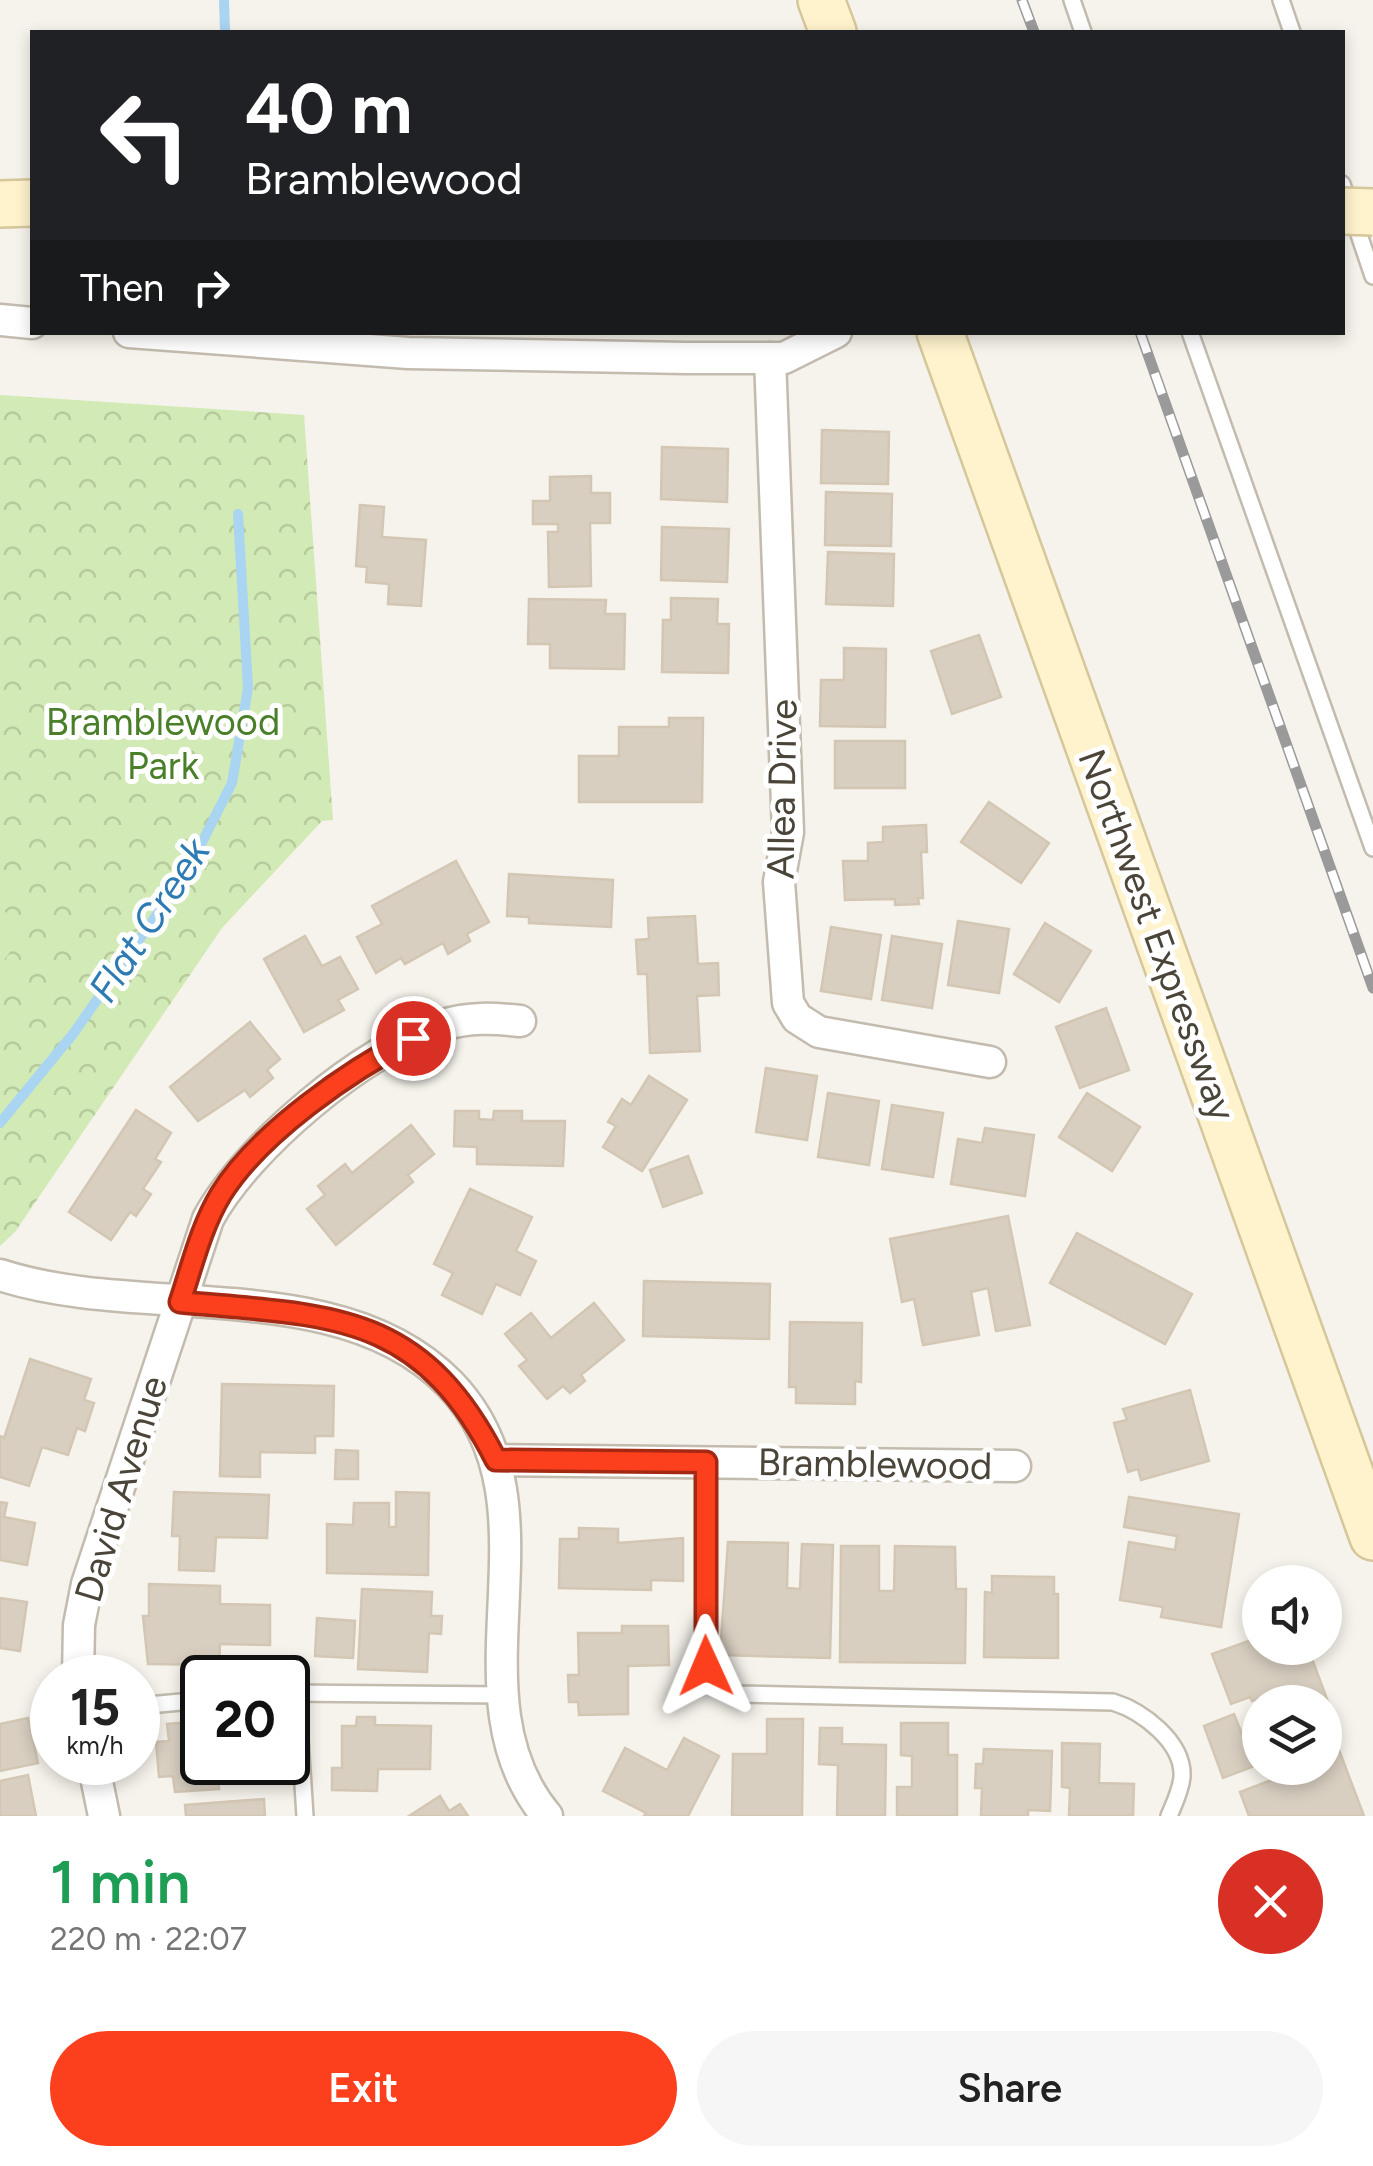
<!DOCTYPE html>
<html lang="en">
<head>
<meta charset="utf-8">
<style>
  :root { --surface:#fff; --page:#f6f6f6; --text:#222; --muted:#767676; --accent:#fc3f1d }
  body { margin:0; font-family:Figtree,sans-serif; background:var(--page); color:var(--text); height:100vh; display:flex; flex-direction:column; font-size:38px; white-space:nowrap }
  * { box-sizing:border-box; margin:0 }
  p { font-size:32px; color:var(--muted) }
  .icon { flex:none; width:55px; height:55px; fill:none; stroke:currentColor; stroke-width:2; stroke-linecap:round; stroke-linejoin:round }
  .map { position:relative; height:1816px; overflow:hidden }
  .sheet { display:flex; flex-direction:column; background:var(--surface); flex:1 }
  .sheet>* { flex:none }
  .hud { position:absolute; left:30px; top:30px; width:1315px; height:305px; border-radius:0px; box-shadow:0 5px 15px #0003; background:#202124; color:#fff; overflow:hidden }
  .buttons { position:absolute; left:1242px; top:1565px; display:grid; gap:20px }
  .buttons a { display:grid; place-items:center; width:100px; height:100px; border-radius:50%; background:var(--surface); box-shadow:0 5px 15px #0003; font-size:50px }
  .speed { position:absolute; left:30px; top:1655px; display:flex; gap:20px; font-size:50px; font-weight:700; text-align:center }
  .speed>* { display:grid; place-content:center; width:130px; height:130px; border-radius:50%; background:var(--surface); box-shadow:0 5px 15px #0003; line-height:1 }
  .speed small { font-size:25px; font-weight:400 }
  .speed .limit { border:5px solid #111; border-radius:15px; background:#fff; color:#111 }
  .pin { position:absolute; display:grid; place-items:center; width:85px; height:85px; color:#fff; margin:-42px; border:5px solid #fff; border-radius:50%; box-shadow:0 2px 10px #0007 }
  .me { position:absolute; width:110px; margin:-55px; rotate:359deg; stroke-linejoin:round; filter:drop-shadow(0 0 8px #0008) }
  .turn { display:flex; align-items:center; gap:35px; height:210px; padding:0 50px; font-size:45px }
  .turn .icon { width:130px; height:130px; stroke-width:2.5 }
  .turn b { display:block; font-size:70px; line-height:85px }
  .then { display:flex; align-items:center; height:95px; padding:0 50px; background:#0003; gap:20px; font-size:38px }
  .round { display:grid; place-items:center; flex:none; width:105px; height:105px; border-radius:52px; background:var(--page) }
  .headline { display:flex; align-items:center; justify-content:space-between; height:170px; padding:0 50px }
  h1 { font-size:60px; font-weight:600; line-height:75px; color:#1e9e55 }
  .cta { display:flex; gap:20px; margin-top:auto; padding:20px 50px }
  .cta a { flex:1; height:115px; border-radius:60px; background:var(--accent); color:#fff; font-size:40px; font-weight:600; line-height:115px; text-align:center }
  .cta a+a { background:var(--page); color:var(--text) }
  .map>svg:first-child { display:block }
  .park { fill:url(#park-crowns) }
  .pitch { fill:#d2eab5 }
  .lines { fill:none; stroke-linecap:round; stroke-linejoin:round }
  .stream { stroke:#a9d4f2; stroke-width:10 }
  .building { fill:#d8cfc1; stroke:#d3c7b4; stroke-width:2.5 }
  .service-casing { stroke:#c2bbae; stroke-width:20 }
  .minor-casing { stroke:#c2bbae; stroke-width:35 }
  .secondary-casing { stroke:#d6c79b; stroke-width:50 }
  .service { stroke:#fff; stroke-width:15 }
  .minor { stroke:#fff; stroke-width:30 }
  .secondary { stroke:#fff3cd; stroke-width:45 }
  .rail-casing { stroke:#9a9a9a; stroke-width:11 }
  .rail { stroke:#fff; stroke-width:8; stroke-dasharray:22; stroke-linecap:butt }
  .secondary-bridge-casing { stroke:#d6c79b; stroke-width:50; stroke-linecap:butt }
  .secondary-bridge { stroke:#fff3cd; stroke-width:45 }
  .route-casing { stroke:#a42913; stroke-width:25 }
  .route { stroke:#fc3f1d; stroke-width:18 }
  .labels { text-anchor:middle; stroke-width:10; stroke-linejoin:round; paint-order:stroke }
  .park-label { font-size:38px; fill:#4a7f2a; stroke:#fff }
  .street-label { font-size:38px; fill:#4b4439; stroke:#fff }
  .water-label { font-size:40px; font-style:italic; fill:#2e7ab2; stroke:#fff }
</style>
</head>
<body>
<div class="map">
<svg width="1373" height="1816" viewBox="0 0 1373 1816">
  <defs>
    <pattern id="park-crowns" width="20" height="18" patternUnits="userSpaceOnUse" patternTransform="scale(2.5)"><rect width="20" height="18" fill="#d2eab5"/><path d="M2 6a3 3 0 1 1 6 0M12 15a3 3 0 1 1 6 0" fill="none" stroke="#b6ca9c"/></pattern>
  </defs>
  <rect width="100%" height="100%" fill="#f6f3ec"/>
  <polygon class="park" points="0,395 304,415 333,820 322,821 222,928 15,1232 0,1246"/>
  <polygon class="pitch" points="0,906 16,924 18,941 0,966"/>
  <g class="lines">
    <g class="stream">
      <polyline points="224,0 225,32"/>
      <polyline points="0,1123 73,1034 188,870 232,783 248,688 238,514"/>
    </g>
  </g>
  <g class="building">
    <polygon points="822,430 889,432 888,484 821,483"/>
    <polygon points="662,447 728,449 727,502 661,499"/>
    <polygon points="591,476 591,493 610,493 610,523 590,523 591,586 549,587 548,532 558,532 558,524 533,524 533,501 550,501 550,477"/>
    <polygon points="826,492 892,494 891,546 825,545"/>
    <polygon points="360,505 384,507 382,537 426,540 421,606 388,604 389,584 366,582 367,567 356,566"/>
    <polygon points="662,527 729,529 727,582 661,580"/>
    <polygon points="828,552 894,554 893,606 826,604"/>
    <polygon points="671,598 718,599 717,624 729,624 728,673 662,672 663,620 671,620"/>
    <polygon points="529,599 606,600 605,614 625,614 624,669 550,668 550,644 528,644"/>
    <polygon points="979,635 1001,697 952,714 931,651"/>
    <polygon points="844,648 886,649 885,727 820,726 821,680 844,680"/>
    <polygon points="669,718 703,718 702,802 579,802 579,756 619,756 619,727 669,727"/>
    <rect x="835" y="741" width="70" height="47"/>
    <polygon points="989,802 1049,843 1021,883 961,842"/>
    <polygon points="926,825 927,852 921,852 923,898 918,898 919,904 895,905 895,899 845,900 843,861 868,861 868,843 883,842 883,827"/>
    <polygon points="456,861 489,922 467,934 470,941 448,954 443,943 405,964 401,958 376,973 357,937 382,924 372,906"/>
    <polygon points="509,874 613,880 611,927 529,923 529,917 507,916"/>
    <polygon points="695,916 698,964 718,963 719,995 697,996 700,1051 650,1053 647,974 638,974 636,940 649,939 648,918"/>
    <polygon points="958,921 1009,929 999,993 948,985"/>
    <polygon points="1045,923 1091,951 1059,1002 1014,974"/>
    <polygon points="831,927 881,935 871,999 821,991"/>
    <polygon points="305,936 322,966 340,957 358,989 338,1000 344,1010 304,1032 264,959"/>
    <polygon points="892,936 942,944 932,1008 882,1000"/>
    <polygon points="1106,1008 1129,1070 1080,1088 1056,1027"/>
    <polygon points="250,1022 280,1059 267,1070 273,1078 250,1097 245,1090 198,1121 170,1087"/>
    <polygon points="766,1068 817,1076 807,1140 756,1132"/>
    <polygon points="649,1076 687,1100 642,1171 603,1147 616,1126 608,1122 622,1099 631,1105"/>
    <polygon points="828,1093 879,1101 869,1165 818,1157"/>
    <polygon points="1087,1093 1140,1127 1112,1171 1059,1137"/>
    <polygon points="892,1105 943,1113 933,1177 882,1169"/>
    <polygon points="136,1110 171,1133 155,1159 161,1162 143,1189 151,1194 136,1216 130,1212 111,1240 69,1212"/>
    <polygon points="455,1111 479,1111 479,1119 493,1120 494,1111 522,1111 522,1121 565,1121 563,1166 477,1164 477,1147 454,1146"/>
    <polygon points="411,1125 434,1154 408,1175 413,1182 336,1245 307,1209 325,1195 318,1186 345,1164 352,1173"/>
    <polygon points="985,1128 1034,1135 1025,1196 951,1184 958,1139 982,1143"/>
    <polygon points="688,1156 702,1193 663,1207 650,1170"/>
    <polygon points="470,1189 532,1217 516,1251 536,1261 520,1295 496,1284 482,1314 442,1295 453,1273 434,1264"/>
    <polygon points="1008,1216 1030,1325 996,1331 988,1288 971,1292 979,1335 923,1345 914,1299 902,1302 890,1239"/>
    <polygon points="1077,1233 1192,1294 1165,1344 1050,1283"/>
    <polygon points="644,1281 770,1284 769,1339 643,1336"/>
    <polygon points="594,1303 624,1340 581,1375 585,1381 570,1393 563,1386 547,1399 519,1366 527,1360 505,1334 531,1313 551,1338"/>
    <polygon points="790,1322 862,1323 861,1382 855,1381 855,1404 796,1403 796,1387 789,1387"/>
    <polygon points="30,1359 91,1379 84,1400 94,1403 85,1431 77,1428 68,1455 42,1447 29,1486 0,1477 0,1436 4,1438"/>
    <polygon points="222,1384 334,1386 333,1436 315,1436 315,1453 260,1452 260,1477 220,1476"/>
    <polygon points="1190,1390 1209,1461 1141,1480 1138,1469 1128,1472 1114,1423 1127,1420 1123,1409"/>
    <polygon points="336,1450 358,1451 358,1479 335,1479"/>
    <polygon points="174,1492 269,1495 267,1538 216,1537 214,1571 179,1570 180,1536 172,1536"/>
    <polygon points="396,1492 429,1493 428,1575 327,1573 327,1524 353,1525 354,1503 389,1503 389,1527 396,1527"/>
    <polygon points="1129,1497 1239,1514 1221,1627 1161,1617 1163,1607 1120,1600 1129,1542 1175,1550 1177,1536 1124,1527"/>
    <polygon points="0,1502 7,1503 4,1517 35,1523 27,1565 0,1560"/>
    <polygon points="579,1528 618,1529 618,1543 683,1538 683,1581 651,1580 651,1590 559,1588 560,1539 579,1539"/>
    <polygon points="728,1542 788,1543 787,1588 800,1589 802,1544 833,1545 830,1658 720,1655"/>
    <polygon points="841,1546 879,1546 879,1591 894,1591 895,1546 955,1547 956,1589 966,1589 965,1663 840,1662"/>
    <polygon points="992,1576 1054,1577 1054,1594 1058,1594 1058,1658 984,1657 985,1592 992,1593"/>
    <polygon points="149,1584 220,1586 220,1604 270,1605 270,1645 220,1644 219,1665 148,1664 143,1616 149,1616"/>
    <polygon points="362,1589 432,1592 431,1616 442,1616 441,1634 429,1633 427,1672 358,1669"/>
    <polygon points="0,1598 27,1602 20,1651 0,1648"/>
    <polygon points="317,1618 355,1621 353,1658 315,1656"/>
    <polygon points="622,1626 668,1626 669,1665 628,1666 628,1714 579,1715 578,1702 569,1702 568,1675 579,1675 578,1633 622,1633"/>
    <polygon points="1260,1637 1260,1648 1308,1648 1340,1734 1325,1740 1325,1702 1266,1702 1264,1697 1252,1701 1250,1697 1231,1704 1212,1654"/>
    <polygon points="1234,1714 1242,1734 1260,1728 1260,1764 1223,1778 1204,1726"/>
    <polygon points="357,1717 375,1717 375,1725 431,1726 430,1769 378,1769 377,1791 332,1790 332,1768 342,1768 342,1726 356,1726"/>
    <polygon points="28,1718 38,1763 0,1771 0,1724"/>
    <polygon points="767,1719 803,1719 802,1816 732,1816 733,1754 767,1754"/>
    <polygon points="202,1721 202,1762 217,1762 219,1789 175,1792 173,1776 159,1777 156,1742 169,1741 167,1724"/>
    <polygon points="901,1723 948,1723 948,1755 957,1755 957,1816 897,1816 897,1787 912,1787 912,1756 901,1755"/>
    <polygon points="820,1728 842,1728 842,1744 886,1745 885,1816 837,1816 838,1765 819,1764"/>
    <polygon points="684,1738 719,1756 688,1816 644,1816 646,1813 603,1791 625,1748 667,1770"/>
    <polygon points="1336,1742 1364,1816 1249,1816 1240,1792 1277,1778 1273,1768 1325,1768 1325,1747"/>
    <polygon points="1062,1743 1100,1744 1099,1783 1134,1784 1133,1816 1069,1816 1070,1788 1062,1787"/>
    <polygon points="984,1749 1052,1751 1050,1811 1028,1810 1028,1816 981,1816 982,1788 975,1788 976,1764 983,1764"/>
    <polygon points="28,1775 36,1816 0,1816 0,1781"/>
    <polygon points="440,1796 449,1811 460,1804 468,1816 409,1816"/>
    <polygon points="264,1799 265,1816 186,1816 185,1805"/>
  </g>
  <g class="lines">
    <g class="service-casing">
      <g id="service">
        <polyline points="1072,0 1083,32"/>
        <polyline points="1281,0 1292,32"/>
        <polyline points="1342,184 1373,276"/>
        <polyline points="1190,332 1373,848"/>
        <path d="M707,1462L705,1648C706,1673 713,1686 738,1694L1113,1702C1142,1711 1184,1742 1182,1777C1181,1790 1174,1804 1169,1816"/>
        <polyline points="288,1693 504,1695"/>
        <polyline points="297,1693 305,1816"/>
        <polyline points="138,1706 202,1700"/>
      </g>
    </g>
    <g class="minor-casing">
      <g id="minor">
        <polyline points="0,320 32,323"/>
        <polyline points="129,332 408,353 686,358 784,358 836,332"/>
        <polyline points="770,358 788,832 779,882 788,1003 797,1018 819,1032 990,1062"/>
        <path d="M0,1275C140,1321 340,1271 450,1384C568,1506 443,1692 547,1816"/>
        <polyline points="496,1460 1015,1466"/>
        <path d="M78,1678L79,1625L87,1584L208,1219C246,1148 365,1047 443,1025C469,1017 493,1018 520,1021"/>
        <polyline points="93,1762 104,1816"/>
      </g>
    </g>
    <g class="secondary-casing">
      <g id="secondary">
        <polyline points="821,0 833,32"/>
        <polyline points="0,204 32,203"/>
        <polyline points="940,332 1373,1537"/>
      </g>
    </g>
    <use href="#service" class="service"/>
    <use href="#minor" class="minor"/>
    <use href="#secondary" class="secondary"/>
    <g class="rail-casing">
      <g id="rail">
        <polyline points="1022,0 1034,32"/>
        <polyline points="1140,332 1373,988"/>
      </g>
    </g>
    <use href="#rail" class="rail"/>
    <g class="secondary-bridge-casing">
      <polyline id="secondary-bridge" points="1342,211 1373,212"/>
    </g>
    <use href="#secondary-bridge" class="secondary-bridge"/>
  </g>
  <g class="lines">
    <g class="route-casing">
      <path id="route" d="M413,1038C350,1070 259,1133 221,1194C201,1227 192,1266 180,1302C330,1316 420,1310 496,1460L706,1462V1666"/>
    </g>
    <use href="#route" class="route"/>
  </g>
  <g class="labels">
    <g class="park-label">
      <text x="163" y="735">Bramblewood<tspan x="163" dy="44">Park</tspan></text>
    </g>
    <g class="street-label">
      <text transform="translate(782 789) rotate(-89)" y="13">Allea Drive</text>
      <text transform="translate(1157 935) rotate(70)" y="13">Northwest Expressway</text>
      <text transform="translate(875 1464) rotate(1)" y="13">Bramblewood</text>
      <text transform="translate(121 1489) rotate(-73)" y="13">David Avenue</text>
    </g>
    <g class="water-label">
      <text transform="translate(149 920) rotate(-57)" y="14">Flat Creek</text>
    </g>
  </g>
</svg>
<div class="buttons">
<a><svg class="icon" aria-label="sound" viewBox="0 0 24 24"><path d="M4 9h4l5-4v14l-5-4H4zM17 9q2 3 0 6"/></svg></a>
<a><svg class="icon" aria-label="layers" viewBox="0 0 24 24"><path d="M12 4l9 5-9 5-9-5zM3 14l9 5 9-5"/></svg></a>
</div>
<div class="speed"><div>15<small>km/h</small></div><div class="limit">20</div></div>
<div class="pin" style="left:413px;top:1038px;background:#d93025"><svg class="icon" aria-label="arrive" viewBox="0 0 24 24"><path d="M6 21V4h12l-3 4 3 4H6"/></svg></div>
<svg class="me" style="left:706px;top:1666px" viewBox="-20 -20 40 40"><path d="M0-17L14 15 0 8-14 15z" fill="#fc3f1d" stroke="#fff" stroke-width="4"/></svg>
<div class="hud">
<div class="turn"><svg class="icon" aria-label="left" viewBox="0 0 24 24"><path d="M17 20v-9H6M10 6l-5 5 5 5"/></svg><div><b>40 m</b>Bramblewood</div></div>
<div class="then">Then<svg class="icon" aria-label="right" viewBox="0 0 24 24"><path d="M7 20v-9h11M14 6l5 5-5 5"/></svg></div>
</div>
</div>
<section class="sheet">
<div class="headline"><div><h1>1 min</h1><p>220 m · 22:07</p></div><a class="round" style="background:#d93025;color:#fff"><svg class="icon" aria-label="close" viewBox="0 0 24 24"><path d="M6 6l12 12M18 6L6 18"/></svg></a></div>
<div class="cta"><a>Exit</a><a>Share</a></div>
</section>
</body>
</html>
